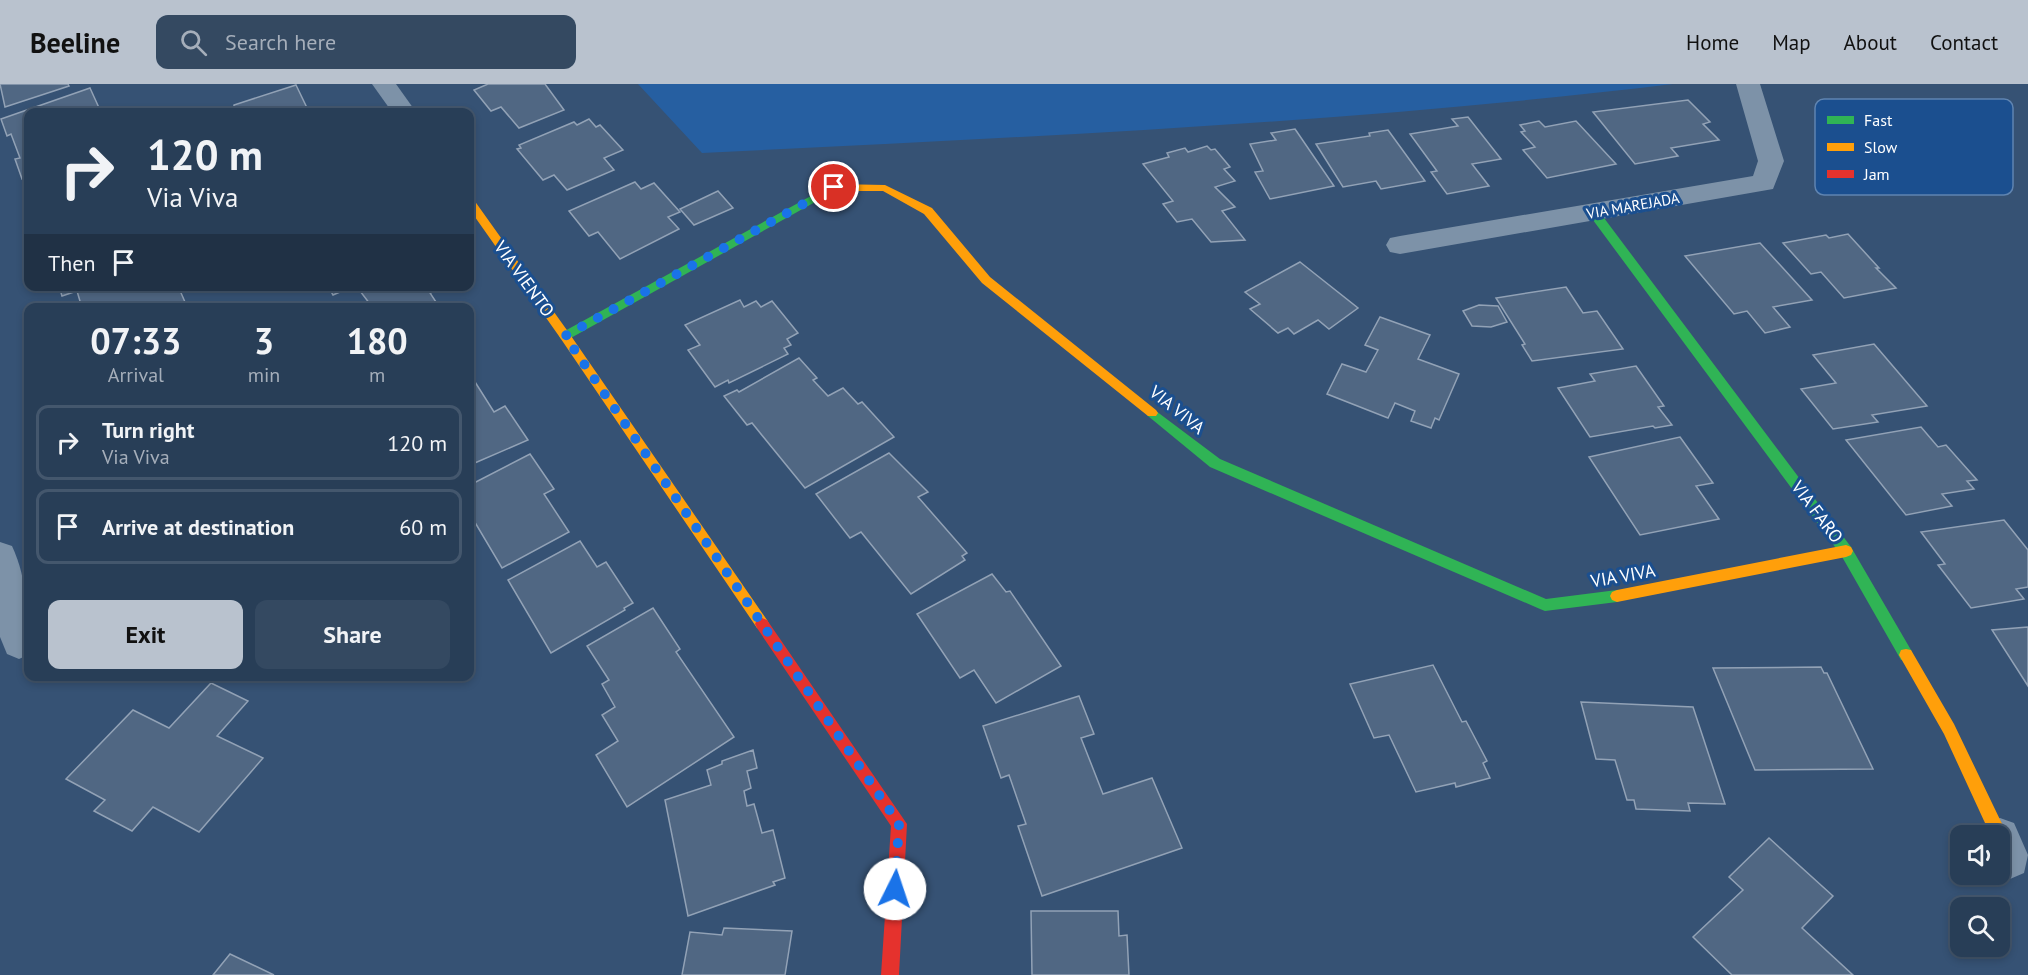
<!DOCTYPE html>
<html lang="en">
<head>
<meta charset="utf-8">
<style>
  :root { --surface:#283e57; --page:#344961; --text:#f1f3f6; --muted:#a5aeba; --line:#44576d; --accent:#b9c2ce }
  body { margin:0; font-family:"PT Sans",sans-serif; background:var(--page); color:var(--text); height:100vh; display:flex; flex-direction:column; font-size:22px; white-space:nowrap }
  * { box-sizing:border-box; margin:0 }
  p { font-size:20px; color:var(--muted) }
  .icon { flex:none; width:33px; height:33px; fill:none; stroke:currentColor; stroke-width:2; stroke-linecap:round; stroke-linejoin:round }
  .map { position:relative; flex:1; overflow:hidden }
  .drawer { position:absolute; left:24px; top:219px; width:450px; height:378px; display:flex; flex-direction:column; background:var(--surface); border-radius:12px; box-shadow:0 3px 9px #0003,0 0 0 2px var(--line) }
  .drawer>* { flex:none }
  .hud { position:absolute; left:24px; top:24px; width:450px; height:183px; border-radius:12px; box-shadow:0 3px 9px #0003,0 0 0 2px var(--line); background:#283e57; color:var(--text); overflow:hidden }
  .fabs { position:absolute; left:1950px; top:741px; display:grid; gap:12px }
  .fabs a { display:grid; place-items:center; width:60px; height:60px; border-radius:12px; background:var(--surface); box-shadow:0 3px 9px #0003,0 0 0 2px var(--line); font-size:30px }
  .pin { position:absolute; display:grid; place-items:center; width:51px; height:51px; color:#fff; margin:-26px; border:3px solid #fff; border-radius:50%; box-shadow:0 2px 6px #0007 }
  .me { position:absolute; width:66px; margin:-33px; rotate:4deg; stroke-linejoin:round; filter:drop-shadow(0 0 4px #0008) }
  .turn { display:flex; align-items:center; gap:21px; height:126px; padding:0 24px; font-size:27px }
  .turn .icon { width:78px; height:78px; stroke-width:2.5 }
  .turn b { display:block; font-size:42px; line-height:51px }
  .then { display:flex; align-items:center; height:57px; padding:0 24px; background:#0003; gap:12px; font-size:22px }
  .eta { display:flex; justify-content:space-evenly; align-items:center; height:102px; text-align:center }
  .eta b { font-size:36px; font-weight:600; line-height:42px }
  .cta { display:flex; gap:12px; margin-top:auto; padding:12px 24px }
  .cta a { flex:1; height:69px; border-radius:12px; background:var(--accent); color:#111; font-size:24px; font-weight:600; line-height:69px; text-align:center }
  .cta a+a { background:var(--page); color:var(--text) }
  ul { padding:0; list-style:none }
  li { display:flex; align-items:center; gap:18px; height:75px; margin:0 12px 9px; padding:0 12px; border:3px solid var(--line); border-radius:12px }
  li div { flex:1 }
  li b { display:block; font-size:22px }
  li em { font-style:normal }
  header { display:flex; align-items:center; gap:36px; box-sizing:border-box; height:84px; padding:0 30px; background:var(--accent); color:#111 }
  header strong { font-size:28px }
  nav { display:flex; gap:33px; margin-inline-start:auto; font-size:21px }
  .search { width:420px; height:54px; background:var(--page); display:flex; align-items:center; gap:15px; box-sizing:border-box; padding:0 21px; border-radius:12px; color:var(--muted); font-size:22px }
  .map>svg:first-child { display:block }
  .green { fill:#265fa1 }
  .building { fill:#506783; stroke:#92a2b6; stroke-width:1.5 }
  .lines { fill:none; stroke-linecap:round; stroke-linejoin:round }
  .street { fill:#7d92a8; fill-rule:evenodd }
  .fast { fill:#30b455; fill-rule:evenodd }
  .slow { fill:#ff9f0a; fill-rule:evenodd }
  .jam { fill:#e5322d; fill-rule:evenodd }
  .route { stroke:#1a73e8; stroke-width:10; stroke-dasharray:0 18 }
  .labels { text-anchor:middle; stroke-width:6; stroke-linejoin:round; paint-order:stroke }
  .far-street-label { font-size:15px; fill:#fff; stroke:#1b4f8f }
  .street-label { font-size:18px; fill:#fff; stroke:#1b4f8f }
  .key { fill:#1b4f8f; stroke:#5f84b1; stroke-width:1.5 }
  .key-label { font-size:16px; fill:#fff }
</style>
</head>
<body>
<header>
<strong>Beeline</strong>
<div class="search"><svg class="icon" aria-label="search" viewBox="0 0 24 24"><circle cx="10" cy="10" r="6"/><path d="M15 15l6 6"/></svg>Search here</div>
<nav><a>Home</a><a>Map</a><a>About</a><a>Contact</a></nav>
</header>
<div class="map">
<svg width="2028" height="891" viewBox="0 0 2028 891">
  <rect width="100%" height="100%" fill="#365274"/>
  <path class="green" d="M638,0H1673C1351,39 1026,53 702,69Z"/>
  <g class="building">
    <polygon points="0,0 68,0 69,2 5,23"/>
    <polygon points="488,0 545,0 564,26 519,44 501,23 491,27 474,6"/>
    <polygon points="296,1 309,28 234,28 234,21"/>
    <polygon points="90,4 100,26 28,28 28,92 22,95 15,75 20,74 11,50 7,52 1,35"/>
    <polygon points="1688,16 1710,38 1703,40 1719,56 1671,64 1678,72 1635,80 1593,28"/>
    <polygon points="1468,33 1501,75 1472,80 1489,102 1447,110 1431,88 1437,87 1410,50 1458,42 1452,35"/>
    <polygon points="589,35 596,43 600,41 623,66 604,74 614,86 567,106 554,91 543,96 517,65 521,64 519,61 574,38 577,41"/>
    <polygon points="1539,37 1545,43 1576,37 1616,80 1547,94 1523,66 1535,63 1521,48 1525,47 1520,41"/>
    <polygon points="1295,45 1334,102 1270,115 1255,88 1263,87 1250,60 1276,56 1271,49"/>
    <polygon points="1388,46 1425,97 1381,105 1376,97 1343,103 1316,60 1370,52 1369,49"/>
    <polygon points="1207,62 1211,66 1215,65 1230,83 1224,85 1235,97 1215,103 1235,123 1222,127 1245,156 1211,158 1192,135 1177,138 1163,120 1173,117 1143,80 1169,73 1167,69 1185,64 1188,68"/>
    <polygon points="635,98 641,105 654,99 680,128 668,133 679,145 620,175 598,148 589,152 569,127"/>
    <polygon points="718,107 733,124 694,141 680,125"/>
    <polygon points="1848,150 1879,184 1876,184 1896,204 1844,214 1821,188 1811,190 1783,159 1826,151 1829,154"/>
    <polygon points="1760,159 1812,216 1773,223 1790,243 1765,249 1747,227 1734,230 1685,172"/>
    <polygon points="1300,178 1358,224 1329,245 1318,236 1294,250 1288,244 1278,249 1250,225 1260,220 1245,208"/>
    <polygon points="59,202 178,202 185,218 171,224 82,224 77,207 62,212"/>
    <polygon points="328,202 354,202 333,211"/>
    <polygon points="369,202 430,202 433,208 430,209 440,224 373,224 360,207"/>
    <polygon points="1566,203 1583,229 1597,227 1623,265 1532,277 1522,261 1525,260 1496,214"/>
    <polygon points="740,216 744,223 756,217 761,223 772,217 798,249 787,255 791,261 784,264 788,270 729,299 728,296 715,303 688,266 700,261 685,241"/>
    <polygon points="1479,221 1498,222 1507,238 1491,243 1472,242 1463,227"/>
    <polygon points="1380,233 1430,251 1418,275 1459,290 1439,336 1435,334 1431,344 1411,337 1415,327 1395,319 1388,334 1327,310 1342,280 1366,288 1378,266 1365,261"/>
    <polygon points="1874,260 1927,322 1872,331 1878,338 1833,345 1801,305 1836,299 1813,271"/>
    <polygon points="799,274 817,294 813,296 828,312 843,304 858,320 862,318 894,353 805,404 752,339 747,341 724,312 737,306 739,308"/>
    <polygon points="1636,282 1664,322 1658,323 1672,341 1655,344 1653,342 1590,353 1558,304 1595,297 1590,290"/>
    <polygon points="470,290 494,328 505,322 528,356 470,381"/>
    <polygon points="1921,343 1938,363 1946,361 1977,396 1967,397 1974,405 1942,410 1952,422 1906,431 1846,356"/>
    <polygon points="1680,353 1713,399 1696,402 1719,435 1640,451 1589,373"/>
    <polygon points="889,369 928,408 918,413 967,469 962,472 965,476 911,510 861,448 850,454 816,410"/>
    <polygon points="530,370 554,405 544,410 569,448 502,484 470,430 470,401"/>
    <polygon points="2004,436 2028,466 2028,503 2016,505 2024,515 1971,524 1938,481 1945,480 1921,448"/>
    <polygon points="580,457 597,483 606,478 633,519 624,524 625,526 551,569 508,496"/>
    <polygon points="992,490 1006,508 1010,507 1061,582 996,619 974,586 960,594 917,530"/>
    <polygon points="653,524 680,565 676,568 734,653 627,723 596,671 618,657 602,631 615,623 602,600 609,596 587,562"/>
    <polygon points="2028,543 2028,602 1992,546"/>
    <polygon points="1433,581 1462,638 1466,637 1487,677 1483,679 1490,694 1456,703 1455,699 1416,708 1389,651 1374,654 1350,600"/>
    <polygon points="1821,583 1824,589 1827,589 1873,685 1755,686 1713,584"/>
    <polygon points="211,599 248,617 217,652 263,674 199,748 153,723 132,747 94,727 105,716 66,695 133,626 169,644"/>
    <polygon points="1079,612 1094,650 1081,654 1103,710 1152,694 1182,764 1042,812 1018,742 1026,740 1009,691 1001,694 983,642"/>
    <polygon points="1581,618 1693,623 1725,720 1688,719 1690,727 1636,725 1634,716 1627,716 1615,676 1596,675"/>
    <polygon points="753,666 757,684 747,687 751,704 744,707 747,722 754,720 762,749 773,746 785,794 773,798 775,801 688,832 665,716 711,701 707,686 722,680 722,677"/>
    <polygon points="1769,754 1833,812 1802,844 1853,891 1732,891 1693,853 1743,806 1729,793"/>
    <polygon points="1031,827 1118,827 1119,852 1127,851 1129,891 1032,891"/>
    <polygon points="724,844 792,847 785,891 682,891 690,848 722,851"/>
    <polygon points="230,870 274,891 213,891"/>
  </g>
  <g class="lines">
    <g class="street">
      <polygon points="372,0 396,0 416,28 392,28"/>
      <polygon points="1736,0 1760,0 1784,77 1773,105 1400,170 1390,168 1386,161 1390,154 1400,152 1753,92 1758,77"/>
      <path d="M0,458L12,462C28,496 28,534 28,571L19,575L7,570L0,553Z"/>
      <polygon points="2000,734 2014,739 2028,771 2024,789 2010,795 2000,790 2000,752 1981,752 1986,739"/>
    </g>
    <g class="fast">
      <polygon points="822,106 827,110 826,112 569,255 561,255 559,252 561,249"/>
      <polygon points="1594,125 1598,126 1851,463 1911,566 1913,571 1911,576 1906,577 1901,576 1841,471 1590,132 1590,126"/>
      <polygon points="1152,324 1220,375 1546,515 1617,506 1622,508 1624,512 1622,516 1617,518 1545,527 1540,525 1210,383 1148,332 1146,329"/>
    </g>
    <g class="slow">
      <polygon points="835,100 885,101 932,124 990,193 1156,326 1158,329 1156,332 1148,332 982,199 924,130 883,107 837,107 826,112 818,112 818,108"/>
      <polygon points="470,115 474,116 569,249 767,536 769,540 767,544 762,546 757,544 561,255 470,126"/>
      <polygon points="1846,461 1851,463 1853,467 1851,471 1846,473 1617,518 1612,516 1610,512 1612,508 1617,506"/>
      <polygon points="1906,565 1911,566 1954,640 2005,746 2007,752 2005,758 2000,760 2000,752 1991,752 1944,650 1899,571 1901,566"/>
    </g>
    <polygon class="jam" points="762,534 767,536 907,740 899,891 881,891 891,742 757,544 755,540 757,536"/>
  </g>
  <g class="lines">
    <polyline class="route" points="834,103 565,252 899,740 895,805"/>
  </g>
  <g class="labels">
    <g class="far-street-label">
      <text transform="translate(1633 122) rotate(-10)" y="5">VIA MAREJADA</text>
    </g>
    <g class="street-label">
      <text transform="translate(524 195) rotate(54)" y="6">VIA VIENTO</text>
      <text transform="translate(1177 326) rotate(39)" y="6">VIA VIVA</text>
      <text transform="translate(1817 428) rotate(53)" y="6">VIA FARO</text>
      <text transform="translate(1623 492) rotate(-10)" y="6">VIA VIVA</text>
    </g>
  </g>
  <rect x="1815" y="15" width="198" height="96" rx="9" class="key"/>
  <rect x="1827" y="32" width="27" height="8" fill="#30b455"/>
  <rect x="1827" y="59" width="27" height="8" fill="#ff9f0a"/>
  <rect x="1827" y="86" width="27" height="8" fill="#e5322d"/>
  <g class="key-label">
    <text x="1864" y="42">Fast</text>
    <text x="1864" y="69">Slow</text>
    <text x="1864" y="96">Jam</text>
  </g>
</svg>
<div class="fabs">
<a><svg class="icon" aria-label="sound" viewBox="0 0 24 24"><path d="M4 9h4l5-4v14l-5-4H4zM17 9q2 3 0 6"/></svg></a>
<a><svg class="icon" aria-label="search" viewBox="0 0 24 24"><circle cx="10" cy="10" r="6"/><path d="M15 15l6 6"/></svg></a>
</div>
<div class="pin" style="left:834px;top:103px;background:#d93025"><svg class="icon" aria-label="arrive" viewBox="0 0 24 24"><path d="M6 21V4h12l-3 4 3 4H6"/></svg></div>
<svg class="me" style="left:895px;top:805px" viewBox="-20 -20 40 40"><circle r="19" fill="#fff"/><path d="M0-13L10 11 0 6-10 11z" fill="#1a73e8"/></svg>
<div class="hud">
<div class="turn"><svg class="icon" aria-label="right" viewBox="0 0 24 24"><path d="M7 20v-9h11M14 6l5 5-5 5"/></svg><div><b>120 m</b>Via Viva</div></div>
<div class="then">Then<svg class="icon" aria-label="arrive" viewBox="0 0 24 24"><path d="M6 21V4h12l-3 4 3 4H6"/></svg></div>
</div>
<section class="drawer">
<div class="eta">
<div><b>07:33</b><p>Arrival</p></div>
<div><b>3</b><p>min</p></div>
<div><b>180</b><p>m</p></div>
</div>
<ul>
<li><svg class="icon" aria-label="right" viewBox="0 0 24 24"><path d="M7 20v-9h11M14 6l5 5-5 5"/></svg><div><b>Turn right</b><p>Via Viva</p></div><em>120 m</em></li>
<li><svg class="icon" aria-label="arrive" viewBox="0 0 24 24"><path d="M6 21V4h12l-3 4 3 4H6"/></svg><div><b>Arrive at destination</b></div><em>60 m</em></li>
</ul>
<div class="cta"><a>Exit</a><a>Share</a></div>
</section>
</div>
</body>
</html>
